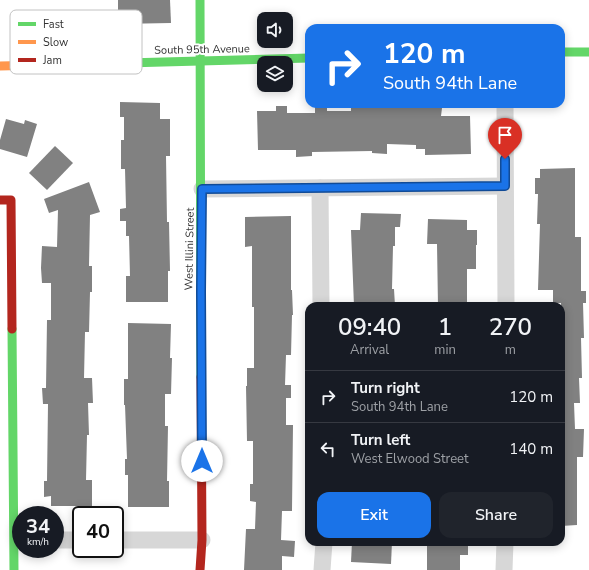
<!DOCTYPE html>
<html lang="en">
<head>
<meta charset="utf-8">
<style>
  :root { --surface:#171b24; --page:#20242c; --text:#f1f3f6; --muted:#9ea1a6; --line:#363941; --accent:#1a73e8 }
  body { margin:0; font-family:"Nunito Sans",sans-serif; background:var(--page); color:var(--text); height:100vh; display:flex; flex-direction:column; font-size:15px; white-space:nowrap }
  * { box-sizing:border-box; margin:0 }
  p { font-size:13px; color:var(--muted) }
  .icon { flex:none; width:22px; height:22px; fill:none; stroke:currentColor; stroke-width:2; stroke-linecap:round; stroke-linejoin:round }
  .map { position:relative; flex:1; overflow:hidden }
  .drawer { position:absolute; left:305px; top:302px; width:260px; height:244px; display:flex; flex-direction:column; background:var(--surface); border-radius:12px; box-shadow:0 2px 10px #0003 }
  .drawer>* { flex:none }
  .top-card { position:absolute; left:305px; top:24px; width:260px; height:84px; border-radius:12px; box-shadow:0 2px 10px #0003; background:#1a73e8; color:#fff; overflow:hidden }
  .fabs { position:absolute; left:257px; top:12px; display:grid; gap:8px }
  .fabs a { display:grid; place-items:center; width:36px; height:36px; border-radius:8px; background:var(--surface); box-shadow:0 2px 10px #0003; font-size:20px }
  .speed { position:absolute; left:12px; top:506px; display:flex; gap:8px; font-size:20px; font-weight:700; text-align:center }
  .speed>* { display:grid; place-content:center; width:52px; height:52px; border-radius:50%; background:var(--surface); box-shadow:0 2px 10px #0003; line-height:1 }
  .speed small { font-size:10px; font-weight:400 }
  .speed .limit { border:2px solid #111; border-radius:6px; background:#fff; color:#111 }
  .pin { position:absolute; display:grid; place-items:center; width:34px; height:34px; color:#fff; margin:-41px -17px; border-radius:50% 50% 50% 0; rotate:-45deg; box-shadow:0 0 4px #0007 }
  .pin .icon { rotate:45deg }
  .me { position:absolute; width:44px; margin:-22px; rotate:0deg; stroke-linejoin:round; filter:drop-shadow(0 0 3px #0008) }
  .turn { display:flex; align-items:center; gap:14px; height:84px; padding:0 12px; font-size:18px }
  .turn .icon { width:52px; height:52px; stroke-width:2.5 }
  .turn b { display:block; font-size:28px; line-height:34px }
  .eta { display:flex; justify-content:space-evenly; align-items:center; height:68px; text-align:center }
  .eta b { font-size:24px; font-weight:600; line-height:28px }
  .button { display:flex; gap:8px; margin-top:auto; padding:8px 12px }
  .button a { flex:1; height:46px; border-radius:12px; background:var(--accent); color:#fff; font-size:16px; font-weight:600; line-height:46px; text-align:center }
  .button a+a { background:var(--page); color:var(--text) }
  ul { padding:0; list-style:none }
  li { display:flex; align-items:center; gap:12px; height:52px; padding:0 12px; border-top:1px solid var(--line) }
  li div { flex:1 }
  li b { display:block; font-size:15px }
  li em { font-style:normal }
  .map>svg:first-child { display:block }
  .building { fill:#818181 }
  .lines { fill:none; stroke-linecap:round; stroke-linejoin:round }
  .street { stroke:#d7d7d7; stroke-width:17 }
  .fast { stroke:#63d668; stroke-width:9 }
  .slow { stroke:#ff974d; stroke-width:9 }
  .jam { stroke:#b3261e; stroke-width:9 }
  .route-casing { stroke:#114b97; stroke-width:10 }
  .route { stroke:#1a73e8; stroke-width:7 }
  .labels { text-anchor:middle; stroke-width:4; stroke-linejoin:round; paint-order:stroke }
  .street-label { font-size:11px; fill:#333; stroke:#fff }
  .key { fill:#fff; stroke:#c2c2c2; stroke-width:1 }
  .key-label { font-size:11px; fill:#333 }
</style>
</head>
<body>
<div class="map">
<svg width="589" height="570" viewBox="0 0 589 570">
  <rect width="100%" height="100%" fill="#fff"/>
  <g class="building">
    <polygon points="118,0 170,0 171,23 118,24"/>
    <polygon points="120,102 160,103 160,119 170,119 170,156 166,156 167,222 169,222 170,271 168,271 168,302 126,302 126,276 130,276 129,236 126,236 126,221 120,221 120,209 126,208 125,169 121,169 121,140 124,140 124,117 120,117"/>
    <polygon points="351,105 442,108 441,116 470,116 471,154 425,155 425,149 416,149 416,145 387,144 387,154 372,153 372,151 312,152 312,156 296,157 296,150 258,150 257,111 276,111 276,106 287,106 287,113 315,113 315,107 327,107 327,111 351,111"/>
    <polygon points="6,119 24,124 25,120 37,124 27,157 0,149 0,140"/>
    <polygon points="55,146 73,163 47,190 29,173"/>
    <polygon points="575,168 575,237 581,237 581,291 586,291 586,303 583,303 584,338 581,338 582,378 579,378 580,403 574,403 575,429 584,429 583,457 577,457 577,525 561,526 561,303 553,303 553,290 538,290 540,224 537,224 538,194 535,194 535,178 540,178 540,169"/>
    <polygon points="89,182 100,212 90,215 89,266 92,266 92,292 90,292 89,332 85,332 84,378 92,378 93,403 88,403 89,435 87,435 86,480 92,480 92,506 51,506 51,496 44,497 44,481 47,481 48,404 43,404 42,388 46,388 47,320 51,320 51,283 42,283 41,268 42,246 57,247 58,210 49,213 44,199"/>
    <polygon points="361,213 401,214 400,227 395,227 395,246 393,246 392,289 394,289 395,306 354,306 351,230 360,230"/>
    <polygon points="291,216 291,290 292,290 293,315 292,315 291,355 286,355 285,385 291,385 291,398 286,398 286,425 293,425 292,511 282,511 281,540 295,541 294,557 282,556 282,570 244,570 246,529 255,529 256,502 250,501 250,484 253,484 253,441 247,441 246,386 247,386 247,368 254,368 254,307 252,307 252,246 245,247 245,217"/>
    <polygon points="428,219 467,220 467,230 477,230 477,245 476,245 476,269 467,269 467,306 438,306 437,244 427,244"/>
    <polygon points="128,323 171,324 170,358 172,358 171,394 165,394 165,426 168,426 167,481 169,481 169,507 128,507 128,475 125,475 125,459 127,459 125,405 124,405 124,379 128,379"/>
    <polygon points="352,542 392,542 391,564 351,562"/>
    <polygon points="427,542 468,542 468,555 460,555 460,570 427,570"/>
  </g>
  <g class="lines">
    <g class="street">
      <polyline points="505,104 506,306"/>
      <polyline points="320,188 321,306"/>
      <polyline points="202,189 505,186"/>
      <polyline points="55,540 81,540"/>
      <polyline points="115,540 202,540"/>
      <polyline points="322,570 324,542"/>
      <polyline points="504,570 505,542"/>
    </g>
    <g class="fast">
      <polyline points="200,0 201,377"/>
      <polyline points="561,52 589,52"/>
      <polyline points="126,63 309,58"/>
      <polyline points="12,329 14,570"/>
    </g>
    <polyline class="slow" points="0,66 126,63"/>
    <g class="jam">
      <polyline points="0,200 11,200 12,329"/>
      <polyline points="200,570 202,540 201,377"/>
    </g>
  </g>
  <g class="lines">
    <g class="route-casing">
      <polyline id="route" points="202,461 201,292 202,189 505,186 505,159"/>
    </g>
    <use href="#route" class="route"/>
  </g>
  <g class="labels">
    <g class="street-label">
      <text transform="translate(202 49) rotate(-1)" y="4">South 95th Avenue</text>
      <text transform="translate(189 249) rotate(-89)" y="4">West Illini Street</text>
    </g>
  </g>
  <rect x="10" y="10" width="132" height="64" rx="6" class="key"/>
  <rect x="18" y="22" width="18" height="4" fill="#63d668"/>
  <rect x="18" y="40" width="18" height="4" fill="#ff974d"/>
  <rect x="18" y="58" width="18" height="4" fill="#b3261e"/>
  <g class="key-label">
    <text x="43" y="28">Fast</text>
    <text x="43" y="46">Slow</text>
    <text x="43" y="64">Jam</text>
  </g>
</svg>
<div class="fabs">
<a><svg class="icon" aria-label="sound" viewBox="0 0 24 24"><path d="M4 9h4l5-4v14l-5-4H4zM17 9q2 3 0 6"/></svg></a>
<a><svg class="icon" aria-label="layers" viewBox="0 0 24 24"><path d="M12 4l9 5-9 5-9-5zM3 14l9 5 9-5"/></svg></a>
</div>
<div class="speed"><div>34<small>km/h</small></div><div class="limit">40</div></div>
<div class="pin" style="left:505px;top:159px;background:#d93025"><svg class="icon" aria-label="arrive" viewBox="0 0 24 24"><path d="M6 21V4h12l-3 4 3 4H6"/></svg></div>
<svg class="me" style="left:202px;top:461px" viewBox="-20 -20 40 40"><circle r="19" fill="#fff"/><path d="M0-13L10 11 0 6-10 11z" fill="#1a73e8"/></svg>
<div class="top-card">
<div class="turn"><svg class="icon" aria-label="right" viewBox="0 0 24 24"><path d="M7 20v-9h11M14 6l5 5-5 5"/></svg><div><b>120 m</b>South 94th Lane</div></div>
</div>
<section class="drawer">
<div class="eta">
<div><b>09:40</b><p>Arrival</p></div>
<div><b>1</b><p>min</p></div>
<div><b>270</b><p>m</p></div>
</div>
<ul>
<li><svg class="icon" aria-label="right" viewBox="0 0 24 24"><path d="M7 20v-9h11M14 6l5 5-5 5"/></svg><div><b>Turn right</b><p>South 94th Lane</p></div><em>120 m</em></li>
<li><svg class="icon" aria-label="left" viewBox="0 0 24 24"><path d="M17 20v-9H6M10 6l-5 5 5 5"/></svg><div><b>Turn left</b><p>West Elwood Street</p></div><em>140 m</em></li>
</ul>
<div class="button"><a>Exit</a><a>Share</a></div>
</section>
</div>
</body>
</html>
